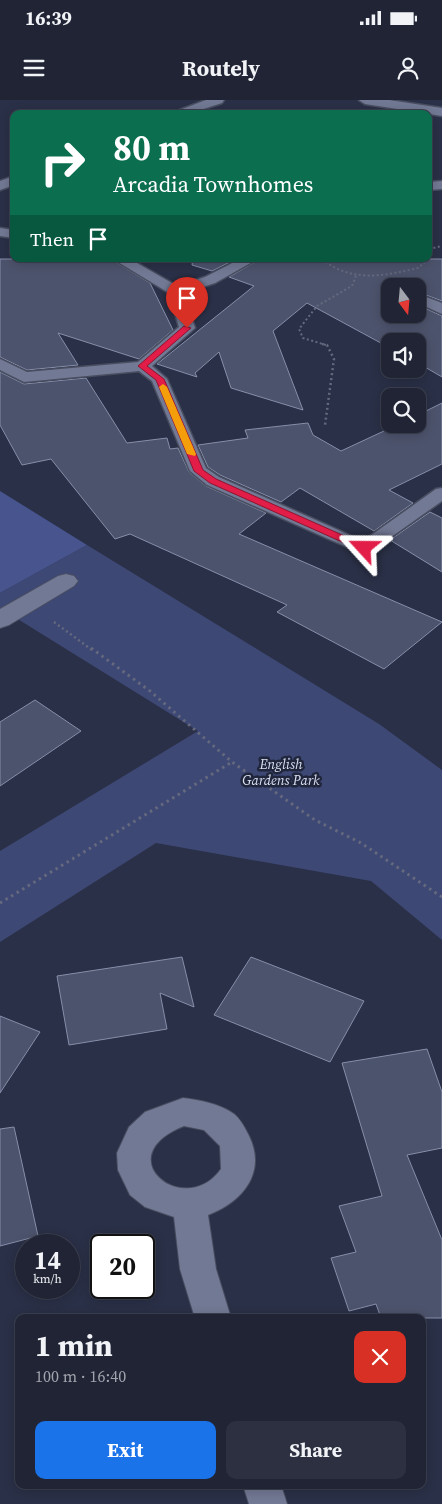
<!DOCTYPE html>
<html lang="en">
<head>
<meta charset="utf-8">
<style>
  :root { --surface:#202435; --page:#2d3041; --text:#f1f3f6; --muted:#a2a4ad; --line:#3d4150; --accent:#1a73e8 }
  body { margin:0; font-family:"Source Serif 4",serif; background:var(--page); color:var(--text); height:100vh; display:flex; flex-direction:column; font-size:19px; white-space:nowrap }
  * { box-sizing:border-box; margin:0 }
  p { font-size:16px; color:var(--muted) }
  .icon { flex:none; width:28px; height:28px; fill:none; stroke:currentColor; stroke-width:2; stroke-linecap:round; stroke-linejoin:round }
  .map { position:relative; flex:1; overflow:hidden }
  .drawer { position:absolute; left:15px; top:1214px; width:411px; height:175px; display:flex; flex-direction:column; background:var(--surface); border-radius:10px; box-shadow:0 2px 12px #0003,0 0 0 1px var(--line) }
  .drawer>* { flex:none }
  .guide { position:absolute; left:10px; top:10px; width:422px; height:152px; border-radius:10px; box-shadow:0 2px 12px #0003,0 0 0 1px var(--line); background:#0b6e4f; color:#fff; overflow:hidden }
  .needle { width:32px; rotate:164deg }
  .buttons { position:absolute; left:381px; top:178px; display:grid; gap:10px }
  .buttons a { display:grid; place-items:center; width:45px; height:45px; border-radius:10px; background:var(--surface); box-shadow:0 2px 12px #0003,0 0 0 1px var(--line); font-size:25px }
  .speed { position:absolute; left:15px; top:1134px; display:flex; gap:10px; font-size:25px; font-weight:700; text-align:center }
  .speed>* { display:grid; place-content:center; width:65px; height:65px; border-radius:50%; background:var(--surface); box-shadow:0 2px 12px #0003,0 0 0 1px var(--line); line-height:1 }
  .speed small { font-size:12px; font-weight:400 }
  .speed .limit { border:2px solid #111; border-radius:8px; background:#fff; color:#111 }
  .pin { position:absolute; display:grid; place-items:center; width:42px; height:42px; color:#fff; margin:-51px -21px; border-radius:50% 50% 50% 0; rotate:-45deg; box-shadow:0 0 5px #0007 }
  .pin .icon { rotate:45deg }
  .me { position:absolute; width:55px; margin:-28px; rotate:294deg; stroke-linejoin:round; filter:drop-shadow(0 0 4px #0008) }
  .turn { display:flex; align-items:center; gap:18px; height:105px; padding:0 20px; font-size:22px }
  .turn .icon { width:65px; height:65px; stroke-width:2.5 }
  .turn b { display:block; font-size:35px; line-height:42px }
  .then { display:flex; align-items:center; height:48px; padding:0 20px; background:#0003; gap:10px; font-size:19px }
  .round { display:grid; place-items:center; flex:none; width:52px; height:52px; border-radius:10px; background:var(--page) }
  .overview { display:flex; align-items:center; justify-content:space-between; height:85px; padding:0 20px }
  h1 { font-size:30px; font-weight:700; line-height:38px }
  .cta { display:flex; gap:10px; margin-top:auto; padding:10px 20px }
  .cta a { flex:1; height:58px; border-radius:10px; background:var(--accent); color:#fff; font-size:20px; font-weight:700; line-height:58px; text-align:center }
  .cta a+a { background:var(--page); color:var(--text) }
  .status { display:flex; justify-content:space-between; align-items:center; height:35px; padding:0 25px; background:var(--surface); direction:ltr }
  .status svg { height:14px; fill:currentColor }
  header { display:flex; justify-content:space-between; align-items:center; height:65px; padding:0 20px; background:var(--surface); font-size:22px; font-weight:700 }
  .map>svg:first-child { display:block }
  .green { fill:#3e4875 }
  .forest { fill:#47548e }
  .building { fill:#4c536c; stroke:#868ea9 }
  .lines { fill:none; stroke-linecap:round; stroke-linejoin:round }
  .lane-casing { stroke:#484d60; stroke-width:3 }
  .street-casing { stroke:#484d60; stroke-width:2 }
  .path-far2 { stroke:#64697e; stroke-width:2; stroke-dasharray:2 2.5; stroke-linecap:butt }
  .path-far1 { stroke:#64697e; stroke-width:2.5; stroke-dasharray:2 3; stroke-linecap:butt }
  .path { stroke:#64697e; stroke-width:3; stroke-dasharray:2.5 4; stroke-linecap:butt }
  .lane { fill:#727994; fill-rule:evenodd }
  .street { fill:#727994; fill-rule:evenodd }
  .route { fill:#e11d48; stroke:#92132f }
  .slow { fill:#f59e0b }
  .labels { text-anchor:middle; stroke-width:5; stroke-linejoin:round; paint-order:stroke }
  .park-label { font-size:14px; font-style:italic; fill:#dadff1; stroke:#20263c }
</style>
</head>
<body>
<div class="status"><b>16:39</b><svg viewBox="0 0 49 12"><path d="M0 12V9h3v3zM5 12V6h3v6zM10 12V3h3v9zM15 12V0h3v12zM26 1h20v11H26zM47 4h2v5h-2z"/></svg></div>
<header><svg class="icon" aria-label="menu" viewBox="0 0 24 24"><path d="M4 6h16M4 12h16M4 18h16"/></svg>Routely<svg class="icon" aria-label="person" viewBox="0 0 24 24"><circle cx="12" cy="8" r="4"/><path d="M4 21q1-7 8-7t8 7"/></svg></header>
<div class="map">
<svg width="442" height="1404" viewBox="0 0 442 1404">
  <rect width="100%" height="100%" fill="#2a3047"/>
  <polygon class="green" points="87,445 379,624 442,670 442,840 371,781 156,743 0,842 0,751 198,631 0,508 0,493"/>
  <polygon class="forest" points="0,391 87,445 0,493"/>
  <g class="building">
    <polygon points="0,159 111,159 150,183 173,230 139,259 58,233 78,265 27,270 0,257"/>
    <polygon points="193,159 236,159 212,171 192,165"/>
    <polygon points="260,159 442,159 442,201 418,192 418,186 390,186 390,214 418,214 418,205 442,216 442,277 418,263 418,241 390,241 390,248 307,203 273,231 303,310 231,288 219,252 195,273 197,277 157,264 254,186 229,177"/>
    <polygon points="0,272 24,284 86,278 127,343 167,338 170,349 178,348 189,372 206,386 266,413 239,434 442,522 384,569 277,512 287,505 130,434 115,439 51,359 22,365 0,325"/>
    <polygon points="442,303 442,364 389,390 413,403 374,431 300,388 281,402 220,375 208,367 198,345 248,338 245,330 308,323 313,335 341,351 399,324 418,324 418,315"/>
    <polygon points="430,412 442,418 442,472 390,440"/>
    <polygon points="35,600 81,631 0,686 0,622"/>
    <polygon points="182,857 194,907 160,893 167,929 69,945 57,876"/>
    <polygon points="251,857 364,901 330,962 214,915"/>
    <polygon points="0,916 40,932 0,993"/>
    <polygon points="427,949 442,992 442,1048 407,1055 442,1140 442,1218 381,1218 376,1204 349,1211 331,1158 356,1152 339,1106 382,1096 342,963"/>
    <polygon points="14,1027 38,1136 0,1146 0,1029"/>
  </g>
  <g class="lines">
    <g class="lane-casing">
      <g id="lane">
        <polygon points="206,0 224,0 222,3 188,14 169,14"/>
        <polygon points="359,0 389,0 442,8 442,16 365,4"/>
        <polygon points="14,76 14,85 0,90 0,81"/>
        <polygon points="442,81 442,89 429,90 429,82"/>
        <polygon points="0,128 14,130 14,138 0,136"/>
        <polygon points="113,159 130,159 177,186 205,177 240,159 258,159 215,183 184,193 195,228 152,266 167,279 206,368 219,377 363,441 436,389 442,388 442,401 370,452 358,452 207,385 190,371 152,281 139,271 24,282 0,270 0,259 27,272 138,262 179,227 169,193"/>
        <polygon points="418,194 442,203 442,214 418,203"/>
      </g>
    </g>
    <g class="street-casing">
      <g id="street">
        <polygon points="66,474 74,476 78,481 74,486 9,525 0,528 0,509 58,476"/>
        <path d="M183,998C200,1000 220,1004 234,1014C241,1020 245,1028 249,1036C267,1073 242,1102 208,1115L216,1169L231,1218H195L180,1169L174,1117L145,1107L130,1095L118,1070L117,1053L129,1027L145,1012ZM184,1026L204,1030L220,1046L221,1069C185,1120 106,1057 184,1026Z"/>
        <polygon points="243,1385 281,1385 287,1404 249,1404"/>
      </g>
    </g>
    <g class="path-far2">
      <polyline points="429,149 442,146"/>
      <path d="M322,159C351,183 384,176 418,168L424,163L423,159"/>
      <polyline points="326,245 303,238 299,229 317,206 352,186 356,176"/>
    </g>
    <g class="path-far1">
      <polyline points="322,244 327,245 334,259 325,325"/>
      <polyline points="54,522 92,550"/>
    </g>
    <g class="path">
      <polyline points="91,548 150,591 232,662 315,720 361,743 442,797"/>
      <polyline points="0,803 232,662"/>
    </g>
    <use href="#lane" class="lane"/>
    <use href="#street" class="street"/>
  </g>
  <polygon class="route" points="184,226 191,228 147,266 164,279 203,370 216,379 367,446 367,450 360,450 210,383 194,371 156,280 138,266"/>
  <polygon class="slow" points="163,284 167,287 196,354 195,356 187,354 159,287"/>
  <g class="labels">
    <g class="park-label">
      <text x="281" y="669">English<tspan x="281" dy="16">Gardens Park</tspan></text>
    </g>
  </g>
</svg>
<div class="buttons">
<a><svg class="needle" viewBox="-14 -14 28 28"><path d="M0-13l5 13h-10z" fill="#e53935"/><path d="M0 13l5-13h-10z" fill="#a2a4ad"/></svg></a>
<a><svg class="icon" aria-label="sound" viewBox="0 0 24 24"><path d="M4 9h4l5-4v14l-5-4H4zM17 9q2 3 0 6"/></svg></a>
<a><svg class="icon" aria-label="search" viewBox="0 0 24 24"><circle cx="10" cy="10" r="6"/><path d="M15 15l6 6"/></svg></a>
</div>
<div class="speed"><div>14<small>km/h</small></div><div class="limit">20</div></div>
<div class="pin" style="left:187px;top:228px;background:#d93025"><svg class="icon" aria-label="arrive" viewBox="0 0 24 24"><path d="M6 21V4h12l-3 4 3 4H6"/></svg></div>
<svg class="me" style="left:364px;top:448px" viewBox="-20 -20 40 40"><path d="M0-17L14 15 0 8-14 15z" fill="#e11d48" stroke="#fff" stroke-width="4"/></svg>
<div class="guide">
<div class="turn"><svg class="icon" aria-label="right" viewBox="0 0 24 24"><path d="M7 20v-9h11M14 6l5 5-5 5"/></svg><div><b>80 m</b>Arcadia Townhomes</div></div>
<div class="then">Then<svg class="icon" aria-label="arrive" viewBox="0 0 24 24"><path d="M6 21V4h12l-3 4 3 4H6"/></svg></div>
</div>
<section class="drawer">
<div class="overview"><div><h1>1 min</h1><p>100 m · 16:40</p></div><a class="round" style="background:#d93025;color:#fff"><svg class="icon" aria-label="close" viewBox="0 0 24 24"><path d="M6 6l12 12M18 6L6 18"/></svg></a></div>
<div class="cta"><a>Exit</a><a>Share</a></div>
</section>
</div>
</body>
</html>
